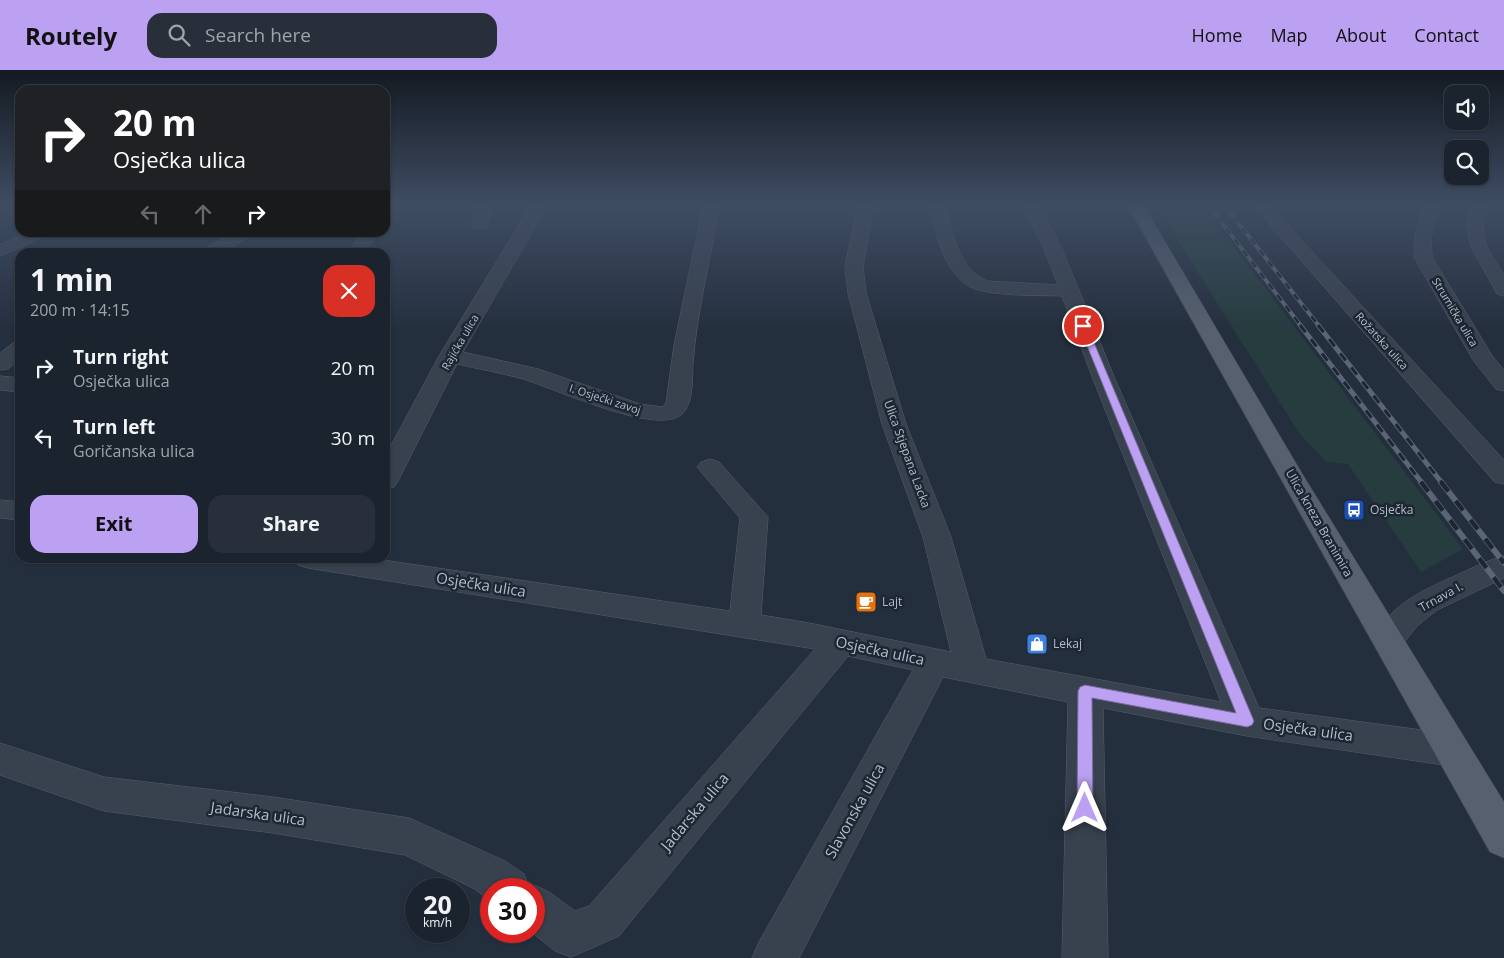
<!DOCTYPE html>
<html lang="en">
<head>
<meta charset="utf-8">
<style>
  :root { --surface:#1b232e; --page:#282f3a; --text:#f1f3f6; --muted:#a0a4aa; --line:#39404a; --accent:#bca0f2 }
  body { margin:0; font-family:"Open Sans",sans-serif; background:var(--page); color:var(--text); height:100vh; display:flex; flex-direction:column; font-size:19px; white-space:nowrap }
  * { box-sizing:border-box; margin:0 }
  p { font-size:16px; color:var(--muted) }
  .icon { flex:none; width:28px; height:28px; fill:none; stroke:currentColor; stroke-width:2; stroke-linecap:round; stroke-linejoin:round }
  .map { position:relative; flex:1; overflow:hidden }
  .details { position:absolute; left:15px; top:178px; width:375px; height:315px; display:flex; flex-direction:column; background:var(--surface); border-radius:15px; box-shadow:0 1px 4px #0004,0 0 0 1px var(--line) }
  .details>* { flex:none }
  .top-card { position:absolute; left:15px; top:15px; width:375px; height:152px; border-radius:15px; box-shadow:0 1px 4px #0004,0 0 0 1px var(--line); background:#202124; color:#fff; overflow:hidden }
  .tools { position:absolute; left:1444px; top:15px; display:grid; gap:10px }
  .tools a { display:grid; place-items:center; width:45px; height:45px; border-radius:10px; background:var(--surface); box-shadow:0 1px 4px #0004,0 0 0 1px var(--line); font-size:25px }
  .speed { position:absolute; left:405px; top:808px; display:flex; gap:10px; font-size:25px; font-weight:700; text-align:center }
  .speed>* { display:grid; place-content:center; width:65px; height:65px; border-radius:50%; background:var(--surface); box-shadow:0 1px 4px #0004,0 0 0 1px var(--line); line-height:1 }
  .speed small { font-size:12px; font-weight:400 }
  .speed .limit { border:8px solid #d22; background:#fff; color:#111 }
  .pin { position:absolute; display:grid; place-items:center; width:42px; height:42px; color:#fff; margin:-21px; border:2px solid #fff; border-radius:50%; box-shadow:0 1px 5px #0007 }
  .me { position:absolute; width:55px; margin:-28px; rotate:0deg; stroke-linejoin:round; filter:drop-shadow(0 0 4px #0008) }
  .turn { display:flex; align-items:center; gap:18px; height:105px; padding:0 15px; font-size:22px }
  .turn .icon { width:65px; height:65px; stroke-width:2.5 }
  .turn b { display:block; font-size:35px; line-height:42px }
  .lanes { display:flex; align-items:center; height:48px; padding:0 15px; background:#0003; justify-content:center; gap:25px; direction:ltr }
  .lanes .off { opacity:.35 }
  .round { display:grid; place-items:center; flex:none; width:52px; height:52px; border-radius:15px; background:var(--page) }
  .head { display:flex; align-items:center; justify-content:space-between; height:85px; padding:0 15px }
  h1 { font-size:30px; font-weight:700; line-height:38px }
  .button { display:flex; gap:10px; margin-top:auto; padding:10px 15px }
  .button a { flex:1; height:58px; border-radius:15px; background:var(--accent); color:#111; font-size:20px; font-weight:700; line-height:58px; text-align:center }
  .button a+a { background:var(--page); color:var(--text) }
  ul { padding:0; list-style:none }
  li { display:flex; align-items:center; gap:15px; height:70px; padding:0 15px }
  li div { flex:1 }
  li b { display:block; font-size:19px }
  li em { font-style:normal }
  header { display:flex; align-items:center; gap:30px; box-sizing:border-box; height:70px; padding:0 25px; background:var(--accent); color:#111 }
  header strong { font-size:24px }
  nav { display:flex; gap:28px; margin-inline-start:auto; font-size:18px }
  .search { width:350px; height:45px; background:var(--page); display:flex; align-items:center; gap:12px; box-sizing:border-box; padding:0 18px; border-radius:15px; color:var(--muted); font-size:19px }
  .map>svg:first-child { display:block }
  .green { fill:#263c3f }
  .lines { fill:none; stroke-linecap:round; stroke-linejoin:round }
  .minor-casing { stroke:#565f6c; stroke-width:1 }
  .major-casing { stroke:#414a57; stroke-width:1 }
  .minor { fill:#38414e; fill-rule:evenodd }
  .major { fill:#56606e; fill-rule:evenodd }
  .rail-far2-casing { stroke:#5a6575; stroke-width:4 }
  .rail-far1-casing { stroke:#5a6575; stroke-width:5 }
  .rail-casing { stroke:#5a6575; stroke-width:6 }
  .rail-far2 { stroke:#1d2633; stroke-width:2.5; stroke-dasharray:7; stroke-linecap:butt }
  .rail-far1 { stroke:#1d2633; stroke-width:3; stroke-dasharray:9; stroke-linecap:butt }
  .rail { stroke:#1d2633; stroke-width:4.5; stroke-dasharray:12; stroke-linecap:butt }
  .route { fill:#bca0f2; stroke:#7a689d }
  .labels { text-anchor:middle; stroke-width:5; stroke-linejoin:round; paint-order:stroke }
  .far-street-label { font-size:11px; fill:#b4bcc9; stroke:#1d2633 }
  .street-label { font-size:12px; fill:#b4bcc9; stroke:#1d2633 }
  .poi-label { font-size:12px; fill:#b4bcc9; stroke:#1d2633; text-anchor:start }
  .near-street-label { font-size:15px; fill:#b4bcc9; stroke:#1d2633 }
</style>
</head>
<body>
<header>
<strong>Routely</strong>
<div class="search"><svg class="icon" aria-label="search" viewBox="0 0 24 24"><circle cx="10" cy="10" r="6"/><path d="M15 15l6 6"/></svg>Search here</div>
<nav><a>Home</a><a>Map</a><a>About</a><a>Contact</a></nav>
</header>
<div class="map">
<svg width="1504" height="888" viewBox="0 0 1504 888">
  <rect width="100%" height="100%" fill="#242f3e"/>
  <polygon class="green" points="1156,136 1203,136 1463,479 1421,502 1348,394 1326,392 1299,363"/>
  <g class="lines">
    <g class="minor-casing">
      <g id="minor">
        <polygon points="475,136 491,136 488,155 486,158 474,158 472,155"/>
        <path d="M531,136H547L463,282L538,299L640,334L662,337L666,333L674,275L703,136H719C711,188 697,240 693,293C692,309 694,332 682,344C658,367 554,318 523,309C502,303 479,299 457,294L398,411L394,417L385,419V387L439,286Z"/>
        <path d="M858,136H874L863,197L866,223L906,354L951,467L986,589L1221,632L1093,309L1062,226C1040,225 983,227 967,215C943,199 935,162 930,136H946C952,162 959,200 987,211L1058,215L1044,179L1023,136H1039L1062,179L1115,309L1259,638L1451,664L1464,669L1469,680L1464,691L1451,696L1247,666L1103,638L1108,888H1062L1068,632L943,607L799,888H752L759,872L913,600L848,586L619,866L571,887L555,881L530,861H534V819H491V832L475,819L405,785L273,763L104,741L0,705V673L104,707L273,727L409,748L505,791L524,804L529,817L534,815L549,822L575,841L589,836L815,579L308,498L298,495L293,488H369L730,541L740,448L697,397L701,392L710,389L719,392L768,447L761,545L809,553L951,582L923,467L882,354L848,223L845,197Z"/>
        <polygon points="1254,136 1270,136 1504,390 1504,414 1495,412"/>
        <polygon points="1423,136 1439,136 1431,168 1432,187 1493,287 1504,300 1504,321 1496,319 1473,290 1414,187 1415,168"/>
        <polygon points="1469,136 1485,136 1483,159 1487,177 1504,205 1504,226 1497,224 1495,220 1471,177 1467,159"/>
        <polygon points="28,162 51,162 49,165 0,186 0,175"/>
        <polygon points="235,162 256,162 224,182 203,182 206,178"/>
        <polygon points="361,162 377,162 366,182 350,182"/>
        <polygon points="20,271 20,288 8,299 0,300 0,283 13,273"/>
        <polygon points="0,306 20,308 20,322 0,320"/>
        <polygon points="0,430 20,432 20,450 0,448"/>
        <path d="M1504,486V508L1437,540L1417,556L1399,579L1388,582L1377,579L1372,570C1391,534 1421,521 1457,505C1472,498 1488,490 1504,486Z"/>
      </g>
    </g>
    <g class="major-casing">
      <polygon id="major" points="1128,136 1144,136 1303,405 1504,732 1504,788 1490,782"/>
    </g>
    <use href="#minor" class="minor"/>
    <use href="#major" class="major"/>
    <g class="rail-far2-casing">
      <g id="rail-far2">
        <polyline points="1209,136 1301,256"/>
        <polyline points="1225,136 1319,256"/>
      </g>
    </g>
    <g class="rail-far1-casing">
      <g id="rail-far1">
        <polyline points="1300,255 1422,413"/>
        <polyline points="1318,255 1442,413"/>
      </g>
    </g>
    <g class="rail-casing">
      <g id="rail">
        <polyline points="1421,412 1504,521"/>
        <polyline points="1441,412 1504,493"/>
      </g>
    </g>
    <use href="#rail-far2" class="rail-far2"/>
    <use href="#rail-far1" class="rail-far1"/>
    <use href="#rail" class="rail"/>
  </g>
  <linearGradient id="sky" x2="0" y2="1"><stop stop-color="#141a22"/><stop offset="0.52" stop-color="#3f4d63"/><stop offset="1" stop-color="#3f4d63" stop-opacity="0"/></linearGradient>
  <rect width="1504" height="260" fill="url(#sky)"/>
  <polygon class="route" points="1083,254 1087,256 1254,651 1252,655 1247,657 1092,628 1093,738 1091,744 1085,746 1079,744 1077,738 1078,621 1080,617 1085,615 1236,643 1079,256"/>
  <defs>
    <g id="bus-square" transform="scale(1.125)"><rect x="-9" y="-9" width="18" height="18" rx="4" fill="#1a4fb4" stroke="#1d2633"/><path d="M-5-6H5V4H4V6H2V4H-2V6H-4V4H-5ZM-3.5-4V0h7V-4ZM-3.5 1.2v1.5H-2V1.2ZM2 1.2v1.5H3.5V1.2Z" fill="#fff"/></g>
    <g id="cafe-square" transform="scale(1.125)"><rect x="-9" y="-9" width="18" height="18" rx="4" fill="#e8710a" stroke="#1d2633"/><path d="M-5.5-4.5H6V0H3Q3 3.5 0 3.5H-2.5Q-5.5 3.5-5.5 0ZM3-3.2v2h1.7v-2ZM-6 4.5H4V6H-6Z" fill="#fff"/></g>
    <g id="shop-square" transform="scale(1.125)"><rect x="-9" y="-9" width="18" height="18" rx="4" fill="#3f7fe0" stroke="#1d2633"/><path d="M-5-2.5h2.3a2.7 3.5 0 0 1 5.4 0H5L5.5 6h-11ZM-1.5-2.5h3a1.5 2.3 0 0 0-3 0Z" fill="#fff"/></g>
  </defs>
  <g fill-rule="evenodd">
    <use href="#bus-square" x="1354" y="440"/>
    <use href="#cafe-square" x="866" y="532"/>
    <use href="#shop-square" x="1037" y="574"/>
  </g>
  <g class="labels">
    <g class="far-street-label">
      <text transform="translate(1455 242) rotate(59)" y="4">Strumička ulica</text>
      <text transform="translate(1382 271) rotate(48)" y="4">Rožatska ulica</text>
      <text transform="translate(460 272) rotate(-60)" y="4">Rajićka ulica</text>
      <text transform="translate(605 329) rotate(18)" y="4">I. Osječki zavoj</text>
    </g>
    <g class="street-label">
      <text transform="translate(907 384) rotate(70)" y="4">Ulica Stjepana Lacka</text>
      <text transform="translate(1319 453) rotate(60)" y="4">Ulica kneza Branimira</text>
      <text transform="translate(1441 527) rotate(-29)" y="4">Trnava I.</text>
    </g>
    <g class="poi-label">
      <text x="1370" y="444">Osječka</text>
      <text x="882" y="536">Lajt</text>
      <text x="1053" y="578">Lekaj</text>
    </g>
    <g class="near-street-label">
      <text transform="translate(481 515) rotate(9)" y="5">Osječka ulica</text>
      <text transform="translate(880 581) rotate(12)" y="5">Osječka ulica</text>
      <text transform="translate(1308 660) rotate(8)" y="5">Osječka ulica</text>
      <text transform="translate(855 741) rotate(-61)" y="5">Slavonska ulica</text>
      <text transform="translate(695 742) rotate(-50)" y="5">Jadarska ulica</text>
      <text transform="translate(258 744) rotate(8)" y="5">Jadarska ulica</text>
    </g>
  </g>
</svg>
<div class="tools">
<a><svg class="icon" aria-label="sound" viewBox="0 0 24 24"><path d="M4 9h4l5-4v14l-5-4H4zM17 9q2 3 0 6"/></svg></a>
<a><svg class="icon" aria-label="search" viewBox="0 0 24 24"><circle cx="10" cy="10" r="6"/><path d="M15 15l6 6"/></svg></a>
</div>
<div class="speed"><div>20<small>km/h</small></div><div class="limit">30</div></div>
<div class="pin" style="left:1083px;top:256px;background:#d93025"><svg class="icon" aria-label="arrive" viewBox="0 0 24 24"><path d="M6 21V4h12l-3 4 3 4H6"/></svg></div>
<svg class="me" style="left:1085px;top:738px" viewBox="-20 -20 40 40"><path d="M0-17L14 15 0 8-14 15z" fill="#bca0f2" stroke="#fff" stroke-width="4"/></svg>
<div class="top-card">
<div class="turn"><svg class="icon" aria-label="right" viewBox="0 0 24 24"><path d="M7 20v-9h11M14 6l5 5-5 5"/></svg><div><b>20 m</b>Osječka ulica</div></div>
<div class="lanes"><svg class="icon off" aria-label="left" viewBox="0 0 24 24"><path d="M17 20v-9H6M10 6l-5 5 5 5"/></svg><svg class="icon off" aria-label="ahead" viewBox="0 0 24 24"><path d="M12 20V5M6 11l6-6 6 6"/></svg><svg class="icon" aria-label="right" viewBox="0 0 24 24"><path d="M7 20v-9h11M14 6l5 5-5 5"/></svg></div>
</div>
<section class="details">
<div class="head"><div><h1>1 min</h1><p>200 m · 14:15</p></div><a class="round" style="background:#d93025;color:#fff"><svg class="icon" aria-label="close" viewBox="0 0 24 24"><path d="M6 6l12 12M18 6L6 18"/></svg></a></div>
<ul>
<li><svg class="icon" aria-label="right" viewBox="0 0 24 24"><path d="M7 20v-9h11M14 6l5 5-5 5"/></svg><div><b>Turn right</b><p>Osječka ulica</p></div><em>20 m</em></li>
<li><svg class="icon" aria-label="left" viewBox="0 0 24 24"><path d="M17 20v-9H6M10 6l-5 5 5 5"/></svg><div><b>Turn left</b><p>Goričanska ulica</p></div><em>30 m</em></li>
</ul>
<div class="button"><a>Exit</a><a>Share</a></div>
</section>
</div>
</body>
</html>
